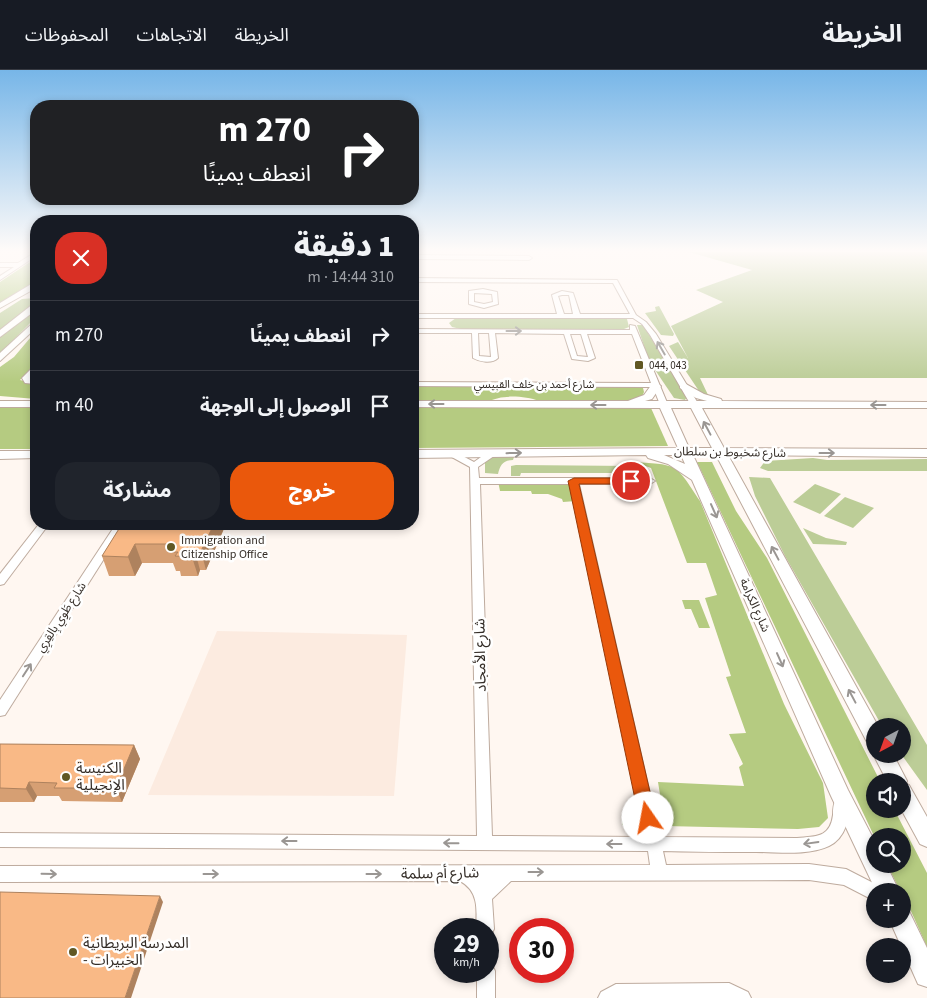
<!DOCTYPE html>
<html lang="ar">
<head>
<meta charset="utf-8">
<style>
  :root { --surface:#171b24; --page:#20242c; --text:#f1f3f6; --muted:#9ea1a6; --line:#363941; --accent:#ea580c }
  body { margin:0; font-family:"Source Sans 3","Noto Sans Arabic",sans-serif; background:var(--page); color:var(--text); direction:rtl; height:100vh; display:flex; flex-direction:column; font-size:19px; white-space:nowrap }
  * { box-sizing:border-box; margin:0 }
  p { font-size:16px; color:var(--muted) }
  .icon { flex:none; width:28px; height:28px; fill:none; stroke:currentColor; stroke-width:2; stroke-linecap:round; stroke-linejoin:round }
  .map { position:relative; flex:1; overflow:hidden; direction:ltr }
  .details { position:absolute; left:30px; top:145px; width:389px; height:315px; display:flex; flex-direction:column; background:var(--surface); border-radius:20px; box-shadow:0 2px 8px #0003; direction:rtl }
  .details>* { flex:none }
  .guide { position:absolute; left:30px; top:30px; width:389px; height:105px; border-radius:20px; box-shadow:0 2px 8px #0003; direction:rtl; background:#202124; color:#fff; overflow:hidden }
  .needle { width:32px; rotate:221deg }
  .tools { position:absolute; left:866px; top:648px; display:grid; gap:10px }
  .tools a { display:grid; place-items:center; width:45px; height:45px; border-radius:50%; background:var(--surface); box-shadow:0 2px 8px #0003; font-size:25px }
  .speed { position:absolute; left:434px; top:848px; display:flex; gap:10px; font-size:25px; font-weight:700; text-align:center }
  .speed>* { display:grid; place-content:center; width:65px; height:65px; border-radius:50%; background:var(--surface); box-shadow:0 2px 8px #0003; line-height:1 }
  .speed small { font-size:12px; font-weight:400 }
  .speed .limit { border:8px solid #d22; background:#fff; color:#111 }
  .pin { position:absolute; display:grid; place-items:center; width:42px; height:42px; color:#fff; margin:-21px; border:2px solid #fff; border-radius:50%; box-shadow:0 1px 5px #0007 }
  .me { position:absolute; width:55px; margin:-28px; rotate:348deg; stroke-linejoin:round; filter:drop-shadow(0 0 4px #0008) }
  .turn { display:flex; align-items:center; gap:18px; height:105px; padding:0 25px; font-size:22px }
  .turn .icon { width:65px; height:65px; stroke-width:2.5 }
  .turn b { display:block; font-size:35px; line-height:42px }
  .round { display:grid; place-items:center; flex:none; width:52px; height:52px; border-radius:20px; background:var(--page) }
  .overview { display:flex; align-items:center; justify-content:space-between; height:85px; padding:0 25px }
  h1 { font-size:30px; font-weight:800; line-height:38px }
  .cta { display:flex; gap:10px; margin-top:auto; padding:10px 25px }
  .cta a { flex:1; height:58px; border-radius:20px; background:var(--accent); color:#fff; font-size:20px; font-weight:800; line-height:58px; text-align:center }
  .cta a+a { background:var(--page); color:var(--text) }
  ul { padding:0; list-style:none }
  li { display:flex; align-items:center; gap:15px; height:70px; padding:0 25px; border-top:1px solid var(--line) }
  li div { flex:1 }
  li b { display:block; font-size:19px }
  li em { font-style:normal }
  header { display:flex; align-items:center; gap:30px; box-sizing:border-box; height:70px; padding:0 25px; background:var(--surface); border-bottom:1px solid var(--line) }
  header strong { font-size:24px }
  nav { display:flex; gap:28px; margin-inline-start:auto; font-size:18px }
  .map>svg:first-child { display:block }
  .education { fill:#fcebe0 }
  .green { fill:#bccd97 }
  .forest { fill:#b5cb81 }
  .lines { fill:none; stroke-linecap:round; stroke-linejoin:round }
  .minor-casing { stroke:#beab9e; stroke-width:2 }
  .major-casing { stroke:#beab9e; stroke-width:2 }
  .minor { fill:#fff; fill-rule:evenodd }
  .major { fill:#fff; fill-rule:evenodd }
  .wall { fill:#d69f73 }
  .shaded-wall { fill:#ae825e }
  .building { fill:#f9b986; stroke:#ae825e }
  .oneway { stroke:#9a9693 }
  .route { fill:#ea580c; stroke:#983908 }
  .poi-dot { fill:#615824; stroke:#fff; stroke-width:2 }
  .labels { text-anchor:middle; stroke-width:5; stroke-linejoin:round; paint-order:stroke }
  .far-poi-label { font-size:11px; fill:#342d27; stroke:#fff; text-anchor:start }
  .far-street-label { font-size:11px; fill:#342d27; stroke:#fff }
  .street-label { font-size:12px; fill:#342d27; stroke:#fff }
  .poi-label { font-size:12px; fill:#342d27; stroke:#fff; text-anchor:start }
  .near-street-label { font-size:15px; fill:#342d27; stroke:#fff }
  .near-poi-label { font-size:15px; fill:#342d27; stroke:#fff; text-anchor:start }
</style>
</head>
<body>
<header>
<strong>الخريطة</strong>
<nav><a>الخريطة</a><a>الاتجاهات</a><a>المحفوظات</a></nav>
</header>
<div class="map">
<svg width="927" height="928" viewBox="0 0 927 928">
  <rect width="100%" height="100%" fill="#fff7f1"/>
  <polygon class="education" points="217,561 407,565 394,726 148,725"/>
  <g class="green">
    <polygon points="689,182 927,182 927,308 700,308 709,327 701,324 669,276 678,272 688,288 671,256 723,232 696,220 752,200"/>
    <polygon points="36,228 36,247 0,284 0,243 22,229"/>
    <polygon points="659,236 674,264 673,266 661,265 645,243 656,241 655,237"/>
    <polygon points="558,247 620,247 627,249 629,257 624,259 461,259 452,257 449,253 456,248"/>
    <polygon points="637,255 643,255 687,327 685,330 674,328 649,291"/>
    <path d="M498,385L620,386L514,387L513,390C503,390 500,395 498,404L485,403V390Z"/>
    <polygon points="813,388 827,390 927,389 927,401 768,401 760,398 765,391"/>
    <polygon points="516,395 633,396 641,400 636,403 521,403 520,406 511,406 511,396"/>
    <polygon points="749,407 770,408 927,675 927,720 901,684 902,656 882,656 785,486 755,426"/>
    <polygon points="815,414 841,424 820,444 793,432"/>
    <polygon points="845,427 874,438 853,458 824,446"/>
    <polygon points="803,458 826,468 847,472 846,475 813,474"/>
    <polygon points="624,742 636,742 641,745 641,756 622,755"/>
  </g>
  <g class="forest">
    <polygon points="36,188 36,213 0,234 0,212"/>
    <polygon points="36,261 36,293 20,310 36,314 36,329 0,326 0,297 14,287"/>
    <path d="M413,315L635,317L643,318L644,322L642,327C619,337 566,331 539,331C525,326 501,324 488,332L413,331Z"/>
    <rect x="0" y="338" width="36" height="41"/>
    <polygon points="412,338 651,338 668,376 413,378"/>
    <path d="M634,392C679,395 675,393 700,431L784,634L823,713L828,748L819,757L798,759L665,756L658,712L744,716L739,697L743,694L729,664L746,663L726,607L731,606L705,528L717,525L706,493H687L651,398Z"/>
    <polygon points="712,392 736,441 767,488 880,711 875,711 875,739 894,739 927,803 927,877 902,821 900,821 887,794 902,794 902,766 875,768 697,392"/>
    <polygon points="498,411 568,414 572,417 576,431 563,432 562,429 548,424 532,424 531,421 500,421"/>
    <polygon points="682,530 699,530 710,558 699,558 691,539 685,539"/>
  </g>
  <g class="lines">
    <g class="minor-casing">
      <g id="minor">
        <polygon points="34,183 36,183 36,186 0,210 0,206 14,197 0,197 0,193 18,193"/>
        <polygon points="412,185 529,186 532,188 529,190 412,189"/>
        <path d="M412,208L617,210L636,245L646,252L656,264L699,335L698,337H692L650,265L642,254L633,248H412V244H557L552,225L562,221L573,223L580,244H630L613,213L412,212ZM562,225H569L573,244H564L558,226Z"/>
        <path d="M483,219L497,222L498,234L484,238L469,234V221ZM474,223L492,224L493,232L484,234L474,232Z"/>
        <path d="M630,255L635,256L668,335L667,337H661L653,317L412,316V312L651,313L632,264H587L595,288L588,291L572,289L564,264L495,263L498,288C492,294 480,292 473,288L472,263H412V259L630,260ZM478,263H489L491,287L479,286ZM570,264H581L588,287L577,286Z"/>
        <polygon points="36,295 36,301 30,308 36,310 36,314 25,313 22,308 34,296"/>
        <path d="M453,381L474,392L488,382H494L495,384L494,386L478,397L479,408H650L655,411L650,414H579L660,767L797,768C816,766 830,768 833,745C833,739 833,735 836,729L841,727L846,729C853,744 845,769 829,776C807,786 780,782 756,782C725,782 694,782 663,781L666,795L809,794L846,799L881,817L882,821H875V831L844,815L809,810L511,811L492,829L494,859L491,865L488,866V859H476C477,840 479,821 460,811L0,812V796L650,795L648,781L0,777V763L477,766L470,397L450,386L449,384ZM480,414H570L645,767L492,766Z"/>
        <polygon points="39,454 49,454 4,514 0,515 0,504"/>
        <polygon points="116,454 126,454 5,645 0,646 0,630"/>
        <polygon points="488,893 492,895 495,901 495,928 477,928 477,901 488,901"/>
        <polygon points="729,913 748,922 751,928 598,928 601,922 616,914"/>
      </g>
    </g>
    <g class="major-casing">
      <g id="major">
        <polygon points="33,213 36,213 36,218 0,238 0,233"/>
        <polygon points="33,234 36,234 36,240 0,267 0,260"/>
        <polygon points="36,250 36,258 0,291 0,283"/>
        <path d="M656,313L661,316L652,329L645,331H707L696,328L680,318V314L684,313L704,324L721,329L722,331L927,332V338H702L724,378L927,379V387L728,385L878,656H875V677L868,674L716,385H693L848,720L875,772V794H886L899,821H876L831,726L692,410L668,394L648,388L646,385L412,388V380L678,378L660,338L412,337V331H628L644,325L652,314ZM671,338H691L712,378H689ZM664,385H681L685,394Z"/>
        <rect x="0" y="331" width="36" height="6"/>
        <polygon points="0,381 36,381 36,388 0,389"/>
        <polygon points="875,681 875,684 893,684 907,711 906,714 909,715 927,747 927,777 920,774 901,739 902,711 887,711 873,684"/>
        <polygon points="902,838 909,841 927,878 927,917 918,914 889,849 902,849"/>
      </g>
    </g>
    <use href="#minor" class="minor"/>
    <use href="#major" class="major"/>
  </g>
  <g class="wall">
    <polygon points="122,454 226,454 206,500 200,500 198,506 181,506 180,501 176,501 173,493 142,493 135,506 109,506 102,486"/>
    <polygon points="0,674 134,675 140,689 122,732 62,731 59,726 37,726 34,732 0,732"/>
  </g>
  <g class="shaded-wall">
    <polygon points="214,454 226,454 206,500 201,481"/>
    <polygon points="135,474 142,493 135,506 128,487"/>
    <polygon points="195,481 200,500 198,506 192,487"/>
    <polygon points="134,675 140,689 122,732 116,718"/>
    <polygon points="29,712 37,726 34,732 26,719"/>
    <polygon points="160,826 163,832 131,928 125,928"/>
  </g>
  <g class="building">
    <polygon points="122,454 214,454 201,481 195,481 192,487 175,486 178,482 170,482 174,474 135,474 128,487 102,486"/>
    <polygon points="0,674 134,675 116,718 54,718 57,713 29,712 26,719 0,718"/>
    <polygon points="0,822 160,826 125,928 0,928"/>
  </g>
  <defs><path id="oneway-shaft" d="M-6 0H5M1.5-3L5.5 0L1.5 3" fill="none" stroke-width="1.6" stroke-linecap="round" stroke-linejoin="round" transform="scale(1.25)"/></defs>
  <g class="oneway">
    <use href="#oneway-shaft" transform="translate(514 261)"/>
    <use href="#oneway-shaft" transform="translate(661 278) rotate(-120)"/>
    <use href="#oneway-shaft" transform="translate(436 334) rotate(-180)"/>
    <use href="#oneway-shaft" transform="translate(598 335) rotate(-180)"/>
    <use href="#oneway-shaft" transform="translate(878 335) rotate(-180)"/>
    <use href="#oneway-shaft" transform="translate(707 358) rotate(-118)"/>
    <use href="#oneway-shaft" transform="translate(514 383) rotate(-1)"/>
    <use href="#oneway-shaft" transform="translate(827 383)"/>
    <use href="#oneway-shaft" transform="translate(714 441) rotate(66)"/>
    <use href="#oneway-shaft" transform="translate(775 483) rotate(-118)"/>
    <use href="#oneway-shaft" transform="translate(780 590) rotate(66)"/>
    <use href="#oneway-shaft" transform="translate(27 600) rotate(-57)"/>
    <use href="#oneway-shaft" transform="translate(852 626) rotate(-118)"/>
    <use href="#oneway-shaft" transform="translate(289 771) rotate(-180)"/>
    <use href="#oneway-shaft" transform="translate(451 773) rotate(-179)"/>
    <use href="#oneway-shaft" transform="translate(811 773) rotate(172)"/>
    <use href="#oneway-shaft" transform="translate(614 774) rotate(-180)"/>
    <use href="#oneway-shaft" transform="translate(536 802)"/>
    <use href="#oneway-shaft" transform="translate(49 804) rotate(1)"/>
    <use href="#oneway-shaft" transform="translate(211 804)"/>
    <use href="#oneway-shaft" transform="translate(374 804)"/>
  </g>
  <linearGradient id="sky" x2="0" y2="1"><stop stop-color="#77b6e8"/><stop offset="0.58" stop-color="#fffbf9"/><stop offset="1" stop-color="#fffbf9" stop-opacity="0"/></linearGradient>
  <rect width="927" height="312" fill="url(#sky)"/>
  <polygon class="route" points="574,408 631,408 636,411 631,414 579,414 656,748 654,754 648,756 642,754 639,748 568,411"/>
  <g class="poi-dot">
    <rect x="634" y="290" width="10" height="10" rx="2.5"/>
    <circle cx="171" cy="477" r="5"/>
    <circle cx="66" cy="707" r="5"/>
    <circle cx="73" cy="882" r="5"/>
  </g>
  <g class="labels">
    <g class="far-poi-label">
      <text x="649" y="299">044, 043</text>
    </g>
    <g class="far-street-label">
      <text x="534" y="318">شارع أحمد بن خلف القبيسي</text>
    </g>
    <g class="street-label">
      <text transform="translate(730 382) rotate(1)" y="4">شارع شخبوط بن سلطان</text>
      <text transform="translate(755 535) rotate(66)" y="4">شارع الكرامة</text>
      <text transform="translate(61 547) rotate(-57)" y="4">شارع طَوِي بِالقِرِي</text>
    </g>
    <g class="poi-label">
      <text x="181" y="474">Immigration and<tspan x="181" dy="14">Citizenship Office</tspan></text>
    </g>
    <g class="near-street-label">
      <text transform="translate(480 585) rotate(-91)" y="5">شارع الأمجاد</text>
      <text transform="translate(440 803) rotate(-1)" y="5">شارع أم سلمة</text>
    </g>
    <g class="near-poi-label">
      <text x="76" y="703">الكنيسة<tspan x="76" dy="17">الإنجيلية</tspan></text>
      <text x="83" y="878">المدرسة البريطانية<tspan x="83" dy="17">- الخبيرات</tspan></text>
    </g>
  </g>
</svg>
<div class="tools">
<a><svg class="needle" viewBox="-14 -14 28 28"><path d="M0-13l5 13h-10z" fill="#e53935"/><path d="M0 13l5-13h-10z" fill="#9ea1a6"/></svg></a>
<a><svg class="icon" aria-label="sound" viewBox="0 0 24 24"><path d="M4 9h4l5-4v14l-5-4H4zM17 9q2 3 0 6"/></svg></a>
<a><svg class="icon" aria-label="search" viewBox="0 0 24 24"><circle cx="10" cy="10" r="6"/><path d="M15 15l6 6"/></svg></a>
<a>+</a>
<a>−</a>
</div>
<div class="speed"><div>29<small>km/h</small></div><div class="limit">30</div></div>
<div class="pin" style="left:631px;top:411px;background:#d93025"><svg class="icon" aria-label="arrive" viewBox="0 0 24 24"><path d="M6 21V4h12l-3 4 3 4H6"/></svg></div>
<svg class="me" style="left:648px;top:748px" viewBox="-20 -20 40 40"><circle r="19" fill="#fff"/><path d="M0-13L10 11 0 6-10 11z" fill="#ea580c"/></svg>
<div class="guide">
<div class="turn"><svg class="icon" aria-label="right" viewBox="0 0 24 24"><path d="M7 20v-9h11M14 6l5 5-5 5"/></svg><div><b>270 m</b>انعطف يمينًا</div></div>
</div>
<section class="details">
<div class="overview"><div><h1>1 دقيقة</h1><p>310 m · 14:44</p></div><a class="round" style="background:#d93025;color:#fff"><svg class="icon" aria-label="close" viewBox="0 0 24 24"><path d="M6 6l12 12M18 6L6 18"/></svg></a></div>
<ul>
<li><svg class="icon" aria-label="right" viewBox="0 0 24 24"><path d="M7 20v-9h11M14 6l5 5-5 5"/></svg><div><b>انعطف يمينًا</b></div><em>270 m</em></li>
<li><svg class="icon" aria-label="arrive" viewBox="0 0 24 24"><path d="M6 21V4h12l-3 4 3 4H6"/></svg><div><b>الوصول إلى الوجهة</b></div><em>40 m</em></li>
</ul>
<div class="cta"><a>خروج</a><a>مشاركة</a></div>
</section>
</div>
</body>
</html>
